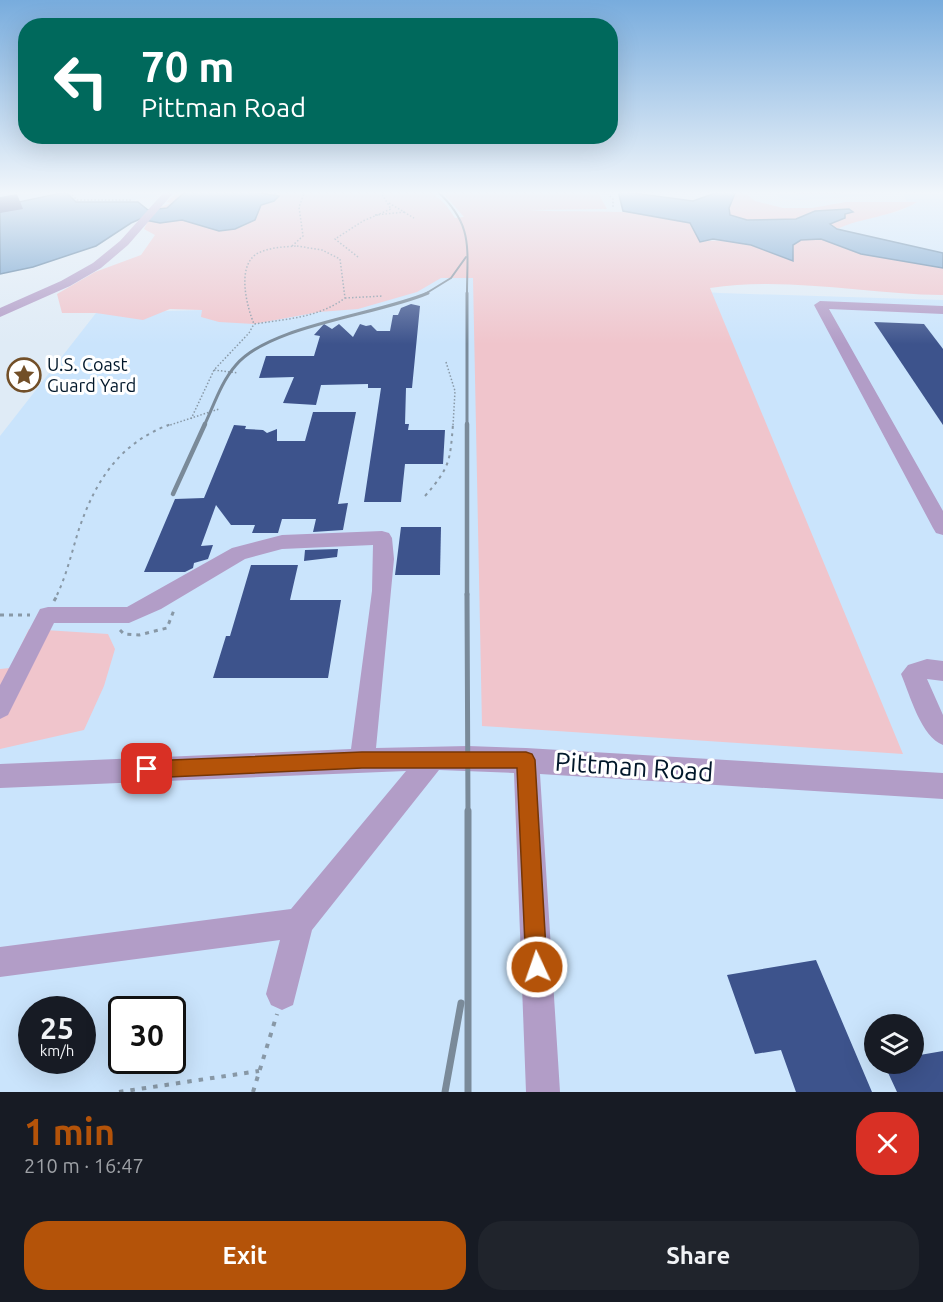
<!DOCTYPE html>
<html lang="en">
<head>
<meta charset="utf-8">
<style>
  :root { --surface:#171b24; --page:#20242c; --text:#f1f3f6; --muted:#9ea1a6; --accent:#b45309 }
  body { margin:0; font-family:Ubuntu,sans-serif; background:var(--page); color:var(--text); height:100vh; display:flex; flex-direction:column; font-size:22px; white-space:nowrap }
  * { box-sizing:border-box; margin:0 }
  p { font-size:20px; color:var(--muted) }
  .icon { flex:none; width:33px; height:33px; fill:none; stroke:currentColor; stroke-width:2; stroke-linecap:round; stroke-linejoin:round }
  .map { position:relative; height:1092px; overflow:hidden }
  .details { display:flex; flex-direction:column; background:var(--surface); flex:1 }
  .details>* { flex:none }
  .top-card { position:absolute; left:18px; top:18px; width:600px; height:126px; border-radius:24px; box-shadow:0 6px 24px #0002; background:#00695c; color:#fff; overflow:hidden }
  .buttons { position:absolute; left:864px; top:1014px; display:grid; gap:12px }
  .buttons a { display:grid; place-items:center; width:60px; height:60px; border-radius:50%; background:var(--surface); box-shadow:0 6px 24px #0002; font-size:30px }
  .speed { position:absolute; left:18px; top:996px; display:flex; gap:12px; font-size:30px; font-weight:700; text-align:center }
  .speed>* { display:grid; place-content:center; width:78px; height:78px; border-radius:50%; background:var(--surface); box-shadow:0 6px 24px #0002; line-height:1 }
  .speed small { font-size:15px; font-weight:400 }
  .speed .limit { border:3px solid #111; border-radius:9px; background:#fff; color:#111 }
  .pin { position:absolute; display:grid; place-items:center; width:51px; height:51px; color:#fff; margin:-26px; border-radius:12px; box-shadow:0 3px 9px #0006 }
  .me { position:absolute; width:66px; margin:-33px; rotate:357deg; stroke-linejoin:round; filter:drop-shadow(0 0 4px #0008) }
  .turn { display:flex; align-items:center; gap:21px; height:126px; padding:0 24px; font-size:27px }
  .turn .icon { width:78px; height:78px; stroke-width:2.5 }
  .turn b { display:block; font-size:42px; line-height:51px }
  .round { display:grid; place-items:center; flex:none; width:63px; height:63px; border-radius:24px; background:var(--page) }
  .headline { display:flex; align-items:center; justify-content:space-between; height:102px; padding:0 24px }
  h1 { font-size:36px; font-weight:600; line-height:45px; color:var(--accent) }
  .button { display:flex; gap:12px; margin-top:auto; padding:12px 24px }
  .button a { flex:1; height:69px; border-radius:24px; background:var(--accent); color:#fff; font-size:24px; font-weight:600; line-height:69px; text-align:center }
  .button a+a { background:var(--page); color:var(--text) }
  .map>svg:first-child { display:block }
  .built { fill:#cae4fc; fill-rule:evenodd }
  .green { fill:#f0c5cc }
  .water { fill:#71a0cc; stroke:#4f779b; stroke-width:1.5 }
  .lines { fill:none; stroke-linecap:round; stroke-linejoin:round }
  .stream { stroke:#4f779b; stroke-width:2 }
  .building { fill:#3d538c }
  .path-far3 { stroke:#8898a6; stroke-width:1.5; stroke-dasharray:1.5 2; stroke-linecap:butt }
  .path-far2 { stroke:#8898a6; stroke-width:2; stroke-dasharray:3 4.5; stroke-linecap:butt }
  .path-far1 { stroke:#8898a6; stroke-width:3; stroke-dasharray:4 5; stroke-linecap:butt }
  .path { stroke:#8898a6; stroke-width:4; stroke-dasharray:4.5 7; stroke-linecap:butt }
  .minor { fill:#b29dc7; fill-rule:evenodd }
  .rail-far4 { stroke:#7a8a99; stroke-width:2 }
  .rail-far3 { stroke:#7a8a99; stroke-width:3 }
  .rail-far2 { stroke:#7a8a99; stroke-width:4.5 }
  .rail-far1 { stroke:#7a8a99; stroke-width:5 }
  .rail { stroke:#7a8a99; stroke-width:7 }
  .route { fill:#b45309; stroke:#753606; stroke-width:1.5 }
  .labels { text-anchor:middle; stroke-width:6; stroke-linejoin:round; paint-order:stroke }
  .far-poi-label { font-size:18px; fill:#01172a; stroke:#fff; text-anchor:start }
  .near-street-label { font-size:26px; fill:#01172a; stroke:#fff }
</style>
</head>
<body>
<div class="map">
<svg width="943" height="1092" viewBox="0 0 943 1092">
  <rect width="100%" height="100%" fill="#dfebf6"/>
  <g class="built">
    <polygon points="0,191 161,191 155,197 141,198 128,202 75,202 66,192 0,206"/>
    <polygon points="768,191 943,191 943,253 837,229 851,222 901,211 915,202 907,201 903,194 800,200 784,199"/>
    <path d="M447,275L720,293L943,300V1092H0V436L96,313L203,310ZM32,1010H82V1060H32ZM122,1010H172V1060H122ZM874,1024H914V1064H874Z"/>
  </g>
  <g class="green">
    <path d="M180,191H303L298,194H302L305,191H431L446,205L455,218L464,217L441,191H597L607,209L528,210C583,214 637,206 690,223L700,242C723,238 748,244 771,251C778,254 784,259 793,260V245L801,240L821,239L861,254L943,268V295C865,294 787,276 710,288L903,754L482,726L473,278H441L417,292L358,309L319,312L254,324L219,322L201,317L202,310L170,309L143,320L96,313H62L57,294L95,272L141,255L155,235L144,229L149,219C165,223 168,219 182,220C209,223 215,238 246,225L167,208L162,210L158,208L171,203L166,202Z"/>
    <path d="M736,191H743L755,201L783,208H812L846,202H917C892,217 863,217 837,229L830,224L803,215L796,219L747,220L730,215L729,208Z"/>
    <polygon points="29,629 108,634 115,649 104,686 84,730 0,749 0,669 10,668"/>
  </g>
  <g class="water">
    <polygon points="186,191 248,191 279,196 274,201 261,205 255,220 235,229 219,231 182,220 160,223 140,219 131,223 96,246 33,267 0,274 0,206 66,192 76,202 138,202 148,210 167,208"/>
    <polygon points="618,191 693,201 721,191 736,191 729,208 730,215 747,220 796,219 815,211 849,209 853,212 845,214 845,218 830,224 837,229 943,253 943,268 861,254 821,239 801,240 793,245 793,261 751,245 713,239 700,242 690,223 623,211"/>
  </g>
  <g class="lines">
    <polyline class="stream" points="274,195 279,191"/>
  </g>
  <g class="building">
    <polygon points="17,194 23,209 0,213 0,197"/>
    <polygon points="411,304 420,306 412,388 406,388 405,424 409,424 408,430 445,430 443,464 405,464 401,502 364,502 381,388 368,388 368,384 321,385 316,405 283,403 294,377 259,378 266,356 314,356 320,336 314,335 324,324 332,329 339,324 353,337 360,324 366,326 371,325 377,331 390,331 393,315 398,315 401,308"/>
    <polygon points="874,322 924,324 943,349 943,425"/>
    <polygon points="313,412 356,412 338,504 348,503 343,530 313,532 316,519 282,519 278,533 252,533 255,525 231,525 216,505 201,546 213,545 208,559 194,563 193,568 185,572 144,572 175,499 204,498 234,425 246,426 245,429 263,430 267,433 277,429 277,441 305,441"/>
    <polygon points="401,527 441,527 440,575 395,575"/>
    <polygon points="338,549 337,557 304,561 305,550"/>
    <polygon points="251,565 298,565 290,600 341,600 328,678 213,678 226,636 230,636"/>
    <polygon points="816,960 872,1092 796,1092 781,1050 755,1054 727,975"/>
    <polygon points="943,1051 943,1092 897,1092 884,1064 914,1064 914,1056"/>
  </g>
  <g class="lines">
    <g class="path-far3">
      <polyline points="605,191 613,199 613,207"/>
      <polyline points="70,192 77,200 131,200"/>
      <polyline points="389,203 414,218"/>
      <polyline points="375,215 405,212"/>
      <polyline points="292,246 303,236 299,207 305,191"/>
      <path d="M297,246L322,250L340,259L345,298C318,318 286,319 254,324C247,307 237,269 255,255C267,247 284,247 297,246Z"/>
      <polyline points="358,257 335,239 363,221 391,209 380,191"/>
      <polyline points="345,298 383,296"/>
      <polyline points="446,362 455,391 453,426"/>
      <polyline points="214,370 238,373"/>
      <polyline points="191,419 214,370 249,333 254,324"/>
      <polyline points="167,426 219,409"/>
    </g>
    <g class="path-far2">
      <path d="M425,496C450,467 450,462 453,424"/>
      <path d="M57,595C67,574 72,551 79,529C96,479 121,442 171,424"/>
    </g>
    <g class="path-far1">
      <polyline points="54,601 58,594"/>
      <polyline points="0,615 30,615"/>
      <polyline points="120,630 124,634 139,635 167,628 174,610"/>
    </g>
    <g class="path">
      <polyline points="119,1092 259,1071"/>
      <polyline points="253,1092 277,1014"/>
    </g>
    <g class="minor">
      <polygon points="165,191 175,191 128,245 101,268 70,286 0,317 0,308 61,281 93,263 120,241"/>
      <polygon points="792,191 846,191 841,194 797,194"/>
      <polygon points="820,301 943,306 943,314 829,309 943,511 943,535 936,533 933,528 814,305"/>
      <polygon points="382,531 389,533 392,538 394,559 376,748 468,746 526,748 943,773 943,799 540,774 560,1092 526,1092 514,773 439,770 312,930 293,1005 282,1010 271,1005 266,994 280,940 0,977 0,947 291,909 406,771 0,788 0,764 351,749 372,591 373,545 282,549 245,559 161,609 129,623 54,623 8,715 0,719 0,685 40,609 48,607 127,607 232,548 282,535"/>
      <path d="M927,659L943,661V681L927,679L943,715V745C921,737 910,695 901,674L908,665Z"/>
    </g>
    <g class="rail-far4">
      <path d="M437,191C474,225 467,248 467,294"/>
      <polyline points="425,294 451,278 466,257"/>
    </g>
    <g class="rail-far3">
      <polyline points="467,293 467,426"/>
      <path d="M204,426C214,405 221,382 236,365C270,325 377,315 428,293"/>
    </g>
    <g class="rail-far2">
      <polyline points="467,424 467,595"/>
      <polyline points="173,494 205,424"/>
    </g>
    <polyline class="rail-far1" points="467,594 468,813"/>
    <g class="rail">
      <polyline points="468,811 468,1092"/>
      <polyline points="445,1092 461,1003"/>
    </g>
  </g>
  <linearGradient id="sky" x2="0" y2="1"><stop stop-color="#78acdd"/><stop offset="0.56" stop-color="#f1f6fb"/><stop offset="1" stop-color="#f1f6fb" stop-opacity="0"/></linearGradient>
  <rect width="943" height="344" fill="url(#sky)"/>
  <polygon class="route" points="362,752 526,752 532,754 535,760 547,967 544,975 537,978 529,975 526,967 517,768 362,768 147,778 141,775 138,769 141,763 147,761"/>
  <defs>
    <g id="sight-ring" transform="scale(1.725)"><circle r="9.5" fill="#fff" stroke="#724f28" stroke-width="1.5"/><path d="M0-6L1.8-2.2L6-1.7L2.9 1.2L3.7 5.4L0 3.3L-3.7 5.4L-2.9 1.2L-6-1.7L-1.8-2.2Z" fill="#724f28"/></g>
  </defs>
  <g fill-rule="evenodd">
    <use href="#sight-ring" x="24" y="375"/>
  </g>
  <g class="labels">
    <g class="far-poi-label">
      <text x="47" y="371">U.S. Coast<tspan x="47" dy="21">Guard Yard</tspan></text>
    </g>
    <g class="near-street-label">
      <text transform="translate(634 767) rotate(4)" y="9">Pittman Road</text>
    </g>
  </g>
</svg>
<div class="buttons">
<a><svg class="icon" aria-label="layers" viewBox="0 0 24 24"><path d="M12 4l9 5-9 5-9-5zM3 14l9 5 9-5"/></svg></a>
</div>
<div class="speed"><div>25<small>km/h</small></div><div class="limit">30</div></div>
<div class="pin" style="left:147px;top:769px;background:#d93025"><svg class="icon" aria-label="arrive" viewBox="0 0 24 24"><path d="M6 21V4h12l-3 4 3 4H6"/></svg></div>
<svg class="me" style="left:537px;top:967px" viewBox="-20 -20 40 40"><circle r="17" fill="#b45309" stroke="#fff" stroke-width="3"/><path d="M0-11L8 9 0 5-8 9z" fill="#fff"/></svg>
<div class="top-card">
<div class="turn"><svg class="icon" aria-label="left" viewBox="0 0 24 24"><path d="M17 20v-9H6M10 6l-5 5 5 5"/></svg><div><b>70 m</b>Pittman Road</div></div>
</div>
</div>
<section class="details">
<div class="headline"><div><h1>1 min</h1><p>210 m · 16:47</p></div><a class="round" style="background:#d93025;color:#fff"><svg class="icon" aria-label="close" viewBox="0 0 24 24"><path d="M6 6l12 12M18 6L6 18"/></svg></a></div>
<div class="button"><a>Exit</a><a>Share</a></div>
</section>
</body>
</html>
